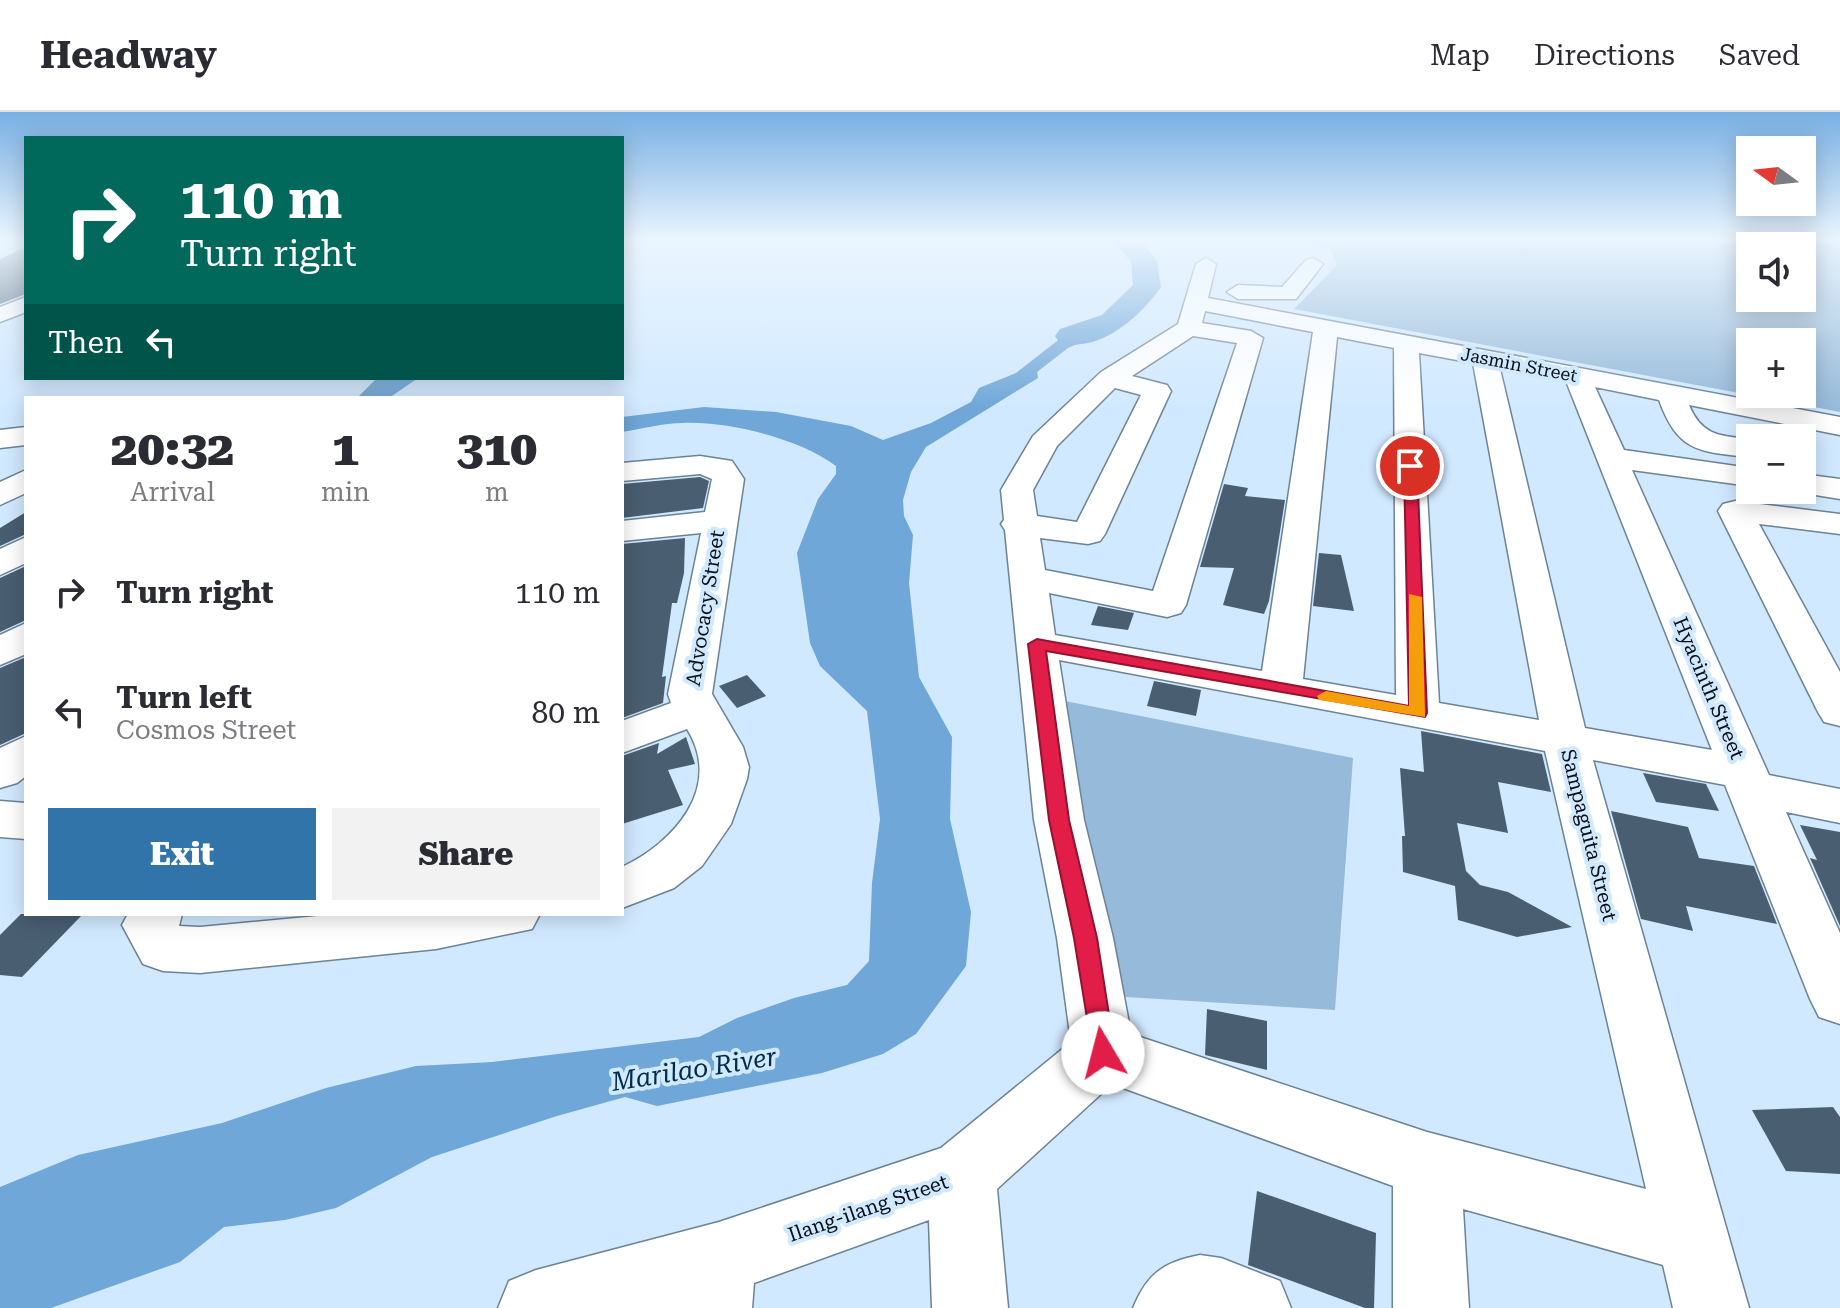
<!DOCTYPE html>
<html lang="en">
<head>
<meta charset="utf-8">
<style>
  :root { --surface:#fff; --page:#f2f2f3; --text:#2b2b33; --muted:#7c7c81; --line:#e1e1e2; --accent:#3074aa }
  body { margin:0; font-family:"Roboto Serif",serif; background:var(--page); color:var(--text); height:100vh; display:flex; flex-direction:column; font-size:30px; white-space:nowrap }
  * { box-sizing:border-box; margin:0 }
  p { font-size:26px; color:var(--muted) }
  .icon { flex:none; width:44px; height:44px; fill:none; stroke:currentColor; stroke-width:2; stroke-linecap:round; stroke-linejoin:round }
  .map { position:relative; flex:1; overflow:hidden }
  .drawer { position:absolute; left:24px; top:284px; width:600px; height:520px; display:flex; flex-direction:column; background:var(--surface); border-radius:0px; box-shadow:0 4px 20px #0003 }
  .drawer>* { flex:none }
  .hud { position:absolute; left:24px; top:24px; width:600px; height:244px; border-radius:0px; box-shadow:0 4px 20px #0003; background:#00695c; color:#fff; overflow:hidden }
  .needle { width:52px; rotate:285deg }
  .buttons { position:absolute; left:1736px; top:24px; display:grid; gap:16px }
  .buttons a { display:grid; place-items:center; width:80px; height:80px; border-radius:0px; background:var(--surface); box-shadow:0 4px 20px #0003; font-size:40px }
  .pin { position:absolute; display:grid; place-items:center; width:68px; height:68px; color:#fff; margin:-34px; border:4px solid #fff; border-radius:50%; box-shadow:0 2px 8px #0007 }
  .me { position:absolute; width:88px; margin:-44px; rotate:352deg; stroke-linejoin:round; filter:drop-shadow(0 0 6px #0008) }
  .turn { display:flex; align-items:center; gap:28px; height:168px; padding:0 24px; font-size:36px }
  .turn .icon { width:104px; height:104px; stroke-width:2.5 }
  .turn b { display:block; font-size:56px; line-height:68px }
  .then { display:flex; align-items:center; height:76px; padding:0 24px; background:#0003; gap:16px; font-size:30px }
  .eta { display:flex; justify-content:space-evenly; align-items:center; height:136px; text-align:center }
  .eta b { font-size:48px; font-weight:800; line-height:56px }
  .action { display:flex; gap:16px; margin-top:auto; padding:16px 24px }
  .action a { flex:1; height:92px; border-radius:0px; background:var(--accent); color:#fff; font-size:32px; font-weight:800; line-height:92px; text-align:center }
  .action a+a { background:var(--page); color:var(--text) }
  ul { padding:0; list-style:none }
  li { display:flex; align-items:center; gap:24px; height:120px; padding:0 24px }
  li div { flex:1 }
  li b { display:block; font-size:30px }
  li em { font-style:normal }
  header { display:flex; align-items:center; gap:48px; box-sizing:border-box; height:112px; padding:0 40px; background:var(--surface); border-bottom:2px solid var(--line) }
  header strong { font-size:38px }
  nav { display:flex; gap:44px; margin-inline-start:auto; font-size:28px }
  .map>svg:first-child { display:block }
  .green { fill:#96bad9; fill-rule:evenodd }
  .water { fill:#6fa7d8 }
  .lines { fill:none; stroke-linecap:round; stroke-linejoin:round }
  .river { fill:#6fa7d8; fill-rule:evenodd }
  .building { fill:#495e71 }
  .minor-casing { stroke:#6c8295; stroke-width:3 }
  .minor { fill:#fff; fill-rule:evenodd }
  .route { fill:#e11d48; stroke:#92132f; stroke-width:2 }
  .slow { fill:#f59e0b }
  .labels { text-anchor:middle; stroke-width:8; stroke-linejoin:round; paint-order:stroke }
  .far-street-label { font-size:18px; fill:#070f16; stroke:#d1e9ff }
  .street-label { font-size:20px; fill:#070f16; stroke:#d1e9ff }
  .near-water-label { font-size:26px; font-style:italic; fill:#002b4b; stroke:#d1e9ff }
</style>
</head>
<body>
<header>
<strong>Headway</strong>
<nav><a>Map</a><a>Directions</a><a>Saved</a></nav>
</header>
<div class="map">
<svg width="1840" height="1196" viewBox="0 0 1840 1196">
  <rect width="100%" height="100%" fill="#d1e9ff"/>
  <g class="green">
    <path d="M1303,129H1840V300L1294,197L1337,153L1331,138ZM1750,134H1802V186H1750ZM1750,230H1802V282H1750Z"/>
    <polygon points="1060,588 1353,646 1335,898 1110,884"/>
  </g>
  <g class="water">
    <path d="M1129,185L1145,187L1125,211L1068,236L1037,260L1038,266L926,335L911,360L903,388L904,404L913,423L909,471L919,565L952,625L950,707L971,800L966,854L916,922L883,942L822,961L657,994L625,985L557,1004L432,1045L336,1096L285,1108L224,1115L180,1150L51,1196H0V1075L78,1043L222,1011L326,976L416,954L492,950L699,925L737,906L794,886L847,873L869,849L872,771L880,707L867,599L820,554L810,531L797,441L818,387L836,362V354C800,327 729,309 683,311C663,311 642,317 622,320V305L704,295L776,300L851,314L883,328L931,311L971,290L979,276L1016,261L1066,222L1111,203Z"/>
    <polygon points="377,266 418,266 389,286 357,286"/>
  </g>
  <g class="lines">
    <path class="river" d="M1114,129H1141L1157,149L1161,175C1140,205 1100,241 1060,231L1055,224L1060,217L1102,203L1133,173L1131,150Z"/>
  </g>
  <g class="building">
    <polygon points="26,135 26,182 0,192 0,147"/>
    <polygon points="700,365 709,369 703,396 622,406 622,372"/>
    <polygon points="1224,372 1248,376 1245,384 1285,388 1269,489 1264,502 1223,493 1234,456 1200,455"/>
    <polygon points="26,400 26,422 0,434 0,416"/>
    <polygon points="685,426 684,461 677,491 672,491 662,565 666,564 663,591 622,606 622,432"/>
    <polygon points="1319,441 1341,443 1354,499 1313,494"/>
    <polygon points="26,454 26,508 0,520 0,466"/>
    <polygon points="1098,494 1134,501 1128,518 1091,513"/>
    <polygon points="26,545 26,621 0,633 0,556"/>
    <polygon points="747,563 766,584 737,596 719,574"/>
    <polygon points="1154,569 1201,578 1196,604 1147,594"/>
    <polygon points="1421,619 1542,642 1551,680 1498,670 1508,721 1457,711 1466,759 1480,773 1508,780 1572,815 1517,825 1458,808 1455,774 1403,760 1402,724 1405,724 1400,656 1424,660"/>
    <polygon points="686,625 695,652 668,658 683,693 622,712 622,644 659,631 657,642"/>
    <polygon points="1643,661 1706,672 1719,699 1656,690"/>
    <polygon points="1611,699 1688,715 1699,746 1754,754 1777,812 1686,794 1693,819 1641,807"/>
    <polygon points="1800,713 1840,720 1840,814 1810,746 1817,748"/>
    <polygon points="21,802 83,802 22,865 0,863 0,823"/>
    <polygon points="1207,897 1267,909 1267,958 1205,943"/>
    <polygon points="1833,995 1840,1005 1840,1062 1786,1059 1752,998"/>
    <polygon points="1257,1079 1376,1121 1374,1196 1365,1196 1248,1153"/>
  </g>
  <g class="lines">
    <g class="minor-casing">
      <g id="minor">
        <path d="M1206,146L1216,152L1208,186L1840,305V323L1689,293C1702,324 1720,324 1750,327V345C1699,340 1678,340 1659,288L1595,275L1624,338L1750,356V374L1632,358L1769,663L1840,677V711L1786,700L1840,821V912L1819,905L1810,887L1725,673L1593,648L1749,1196H1673L1663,1153L1463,1097L1469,1196H1393V1074L1112,972L997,1077L1008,1196H932L929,1108L754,1171L752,1196H498L509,1169L536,1158L719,1110L941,1036L1071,930L1057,826L1034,708L1005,418L1001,412L1004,408L1001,378L1033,324L1101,260L1178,212L1196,152ZM1205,199L1313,220L1262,559L1055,523L1049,481L1167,505L1181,501L1186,493L1263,226L1251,219L1202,211ZM1193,224L1237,231L1153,479L1045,458L1040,426L1088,432L1100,429L1105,422L1171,279L1167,273L1132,264ZM1337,225L1394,236L1396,583L1303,567ZM1419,241L1473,251L1539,608L1439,591ZM1500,257L1566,269L1712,638L1585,616ZM1115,276L1141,283L1077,410L1037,404L1033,378L1057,334ZM1059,548L1545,639L1646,1077L1427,1020L1131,922L1113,826L1084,708Z"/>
        <polygon points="1313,146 1323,152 1296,187 1238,187 1227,180 1238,173 1282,175 1306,148"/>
        <polygon points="26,185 26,200 0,210 0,195"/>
        <polygon points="26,315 26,333 0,336 0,318"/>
        <path d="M700,344L732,349L744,367L712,582L743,635L749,655L747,667L731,712L702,754L674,776L622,796V755C675,730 723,675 687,617L622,641V609L671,591L668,582L701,421L622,429V409L705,400L712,367L700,362L622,369V351Z"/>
        <polygon points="26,358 26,381 0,393 0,370"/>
        <polygon points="1802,362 1840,367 1840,387 1791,379 1802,378"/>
        <polygon points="1735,389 1840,402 1840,422 1759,412 1840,560 1840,614 1824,610 1818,600 1718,399 1723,392"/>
        <polygon points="26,425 26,451 0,463 0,437"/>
        <polygon points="26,511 26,542 0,553 0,523"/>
        <polygon points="26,624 26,664 17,671 0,676 0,636"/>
        <polygon points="0,689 26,691 26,727 0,725"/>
        <polygon points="128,802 182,802 179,814 200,815 339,802 540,802 532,817 436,837 200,861 163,859 143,852 122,813"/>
        <path d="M1200,1143L1221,1146L1280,1169L1291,1196H1133C1147,1162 1163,1150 1200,1143Z"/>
      </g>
    </g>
    <use href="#minor" class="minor"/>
  </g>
  <linearGradient id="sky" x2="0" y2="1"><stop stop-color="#77afe2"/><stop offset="0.43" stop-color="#eaf5ff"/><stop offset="1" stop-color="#eaf5ff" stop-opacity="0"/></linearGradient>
  <rect width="1840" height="297" fill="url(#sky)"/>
  <polygon class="route" points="1410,351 1417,354 1427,601 1425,605 1046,539 1069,708 1097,826 1115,941 1112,949 1103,952 1094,949 1074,826 1049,708 1028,532 1037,527 1409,594 1404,354"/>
  <polygon class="slow" points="1409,482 1422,485 1425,605 1319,588 1317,584 1326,579 1409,594"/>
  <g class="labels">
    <g class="far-street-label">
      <text transform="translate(1519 253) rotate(11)" y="6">Jasmin Street</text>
    </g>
    <g class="street-label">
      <text transform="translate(705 496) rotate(-81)" y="7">Advocacy Street</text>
      <text transform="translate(1709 576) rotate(67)" y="7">Hyacinth Street</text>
      <text transform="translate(1589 723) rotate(76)" y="7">Sampaguita Street</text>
      <text transform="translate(868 1096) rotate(-19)" y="7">Ilang-ilang Street</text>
    </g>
    <g class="near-water-label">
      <text transform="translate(694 957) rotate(-9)" y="9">Marilao River</text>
    </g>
  </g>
</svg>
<div class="buttons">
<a><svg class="needle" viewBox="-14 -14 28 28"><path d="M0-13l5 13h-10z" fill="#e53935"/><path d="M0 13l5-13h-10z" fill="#7c7c81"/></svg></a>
<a><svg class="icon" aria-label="sound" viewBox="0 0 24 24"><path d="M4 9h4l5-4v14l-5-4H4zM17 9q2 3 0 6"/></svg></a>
<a>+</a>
<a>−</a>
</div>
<div class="pin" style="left:1410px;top:354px;background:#d93025"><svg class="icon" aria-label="arrive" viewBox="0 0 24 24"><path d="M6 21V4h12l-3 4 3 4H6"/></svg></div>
<svg class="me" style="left:1103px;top:941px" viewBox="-20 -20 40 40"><circle r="19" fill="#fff"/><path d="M0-13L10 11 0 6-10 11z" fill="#e11d48"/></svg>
<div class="hud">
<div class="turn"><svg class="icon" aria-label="right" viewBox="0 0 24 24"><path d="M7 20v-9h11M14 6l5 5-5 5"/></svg><div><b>110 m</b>Turn right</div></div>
<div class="then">Then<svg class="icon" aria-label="left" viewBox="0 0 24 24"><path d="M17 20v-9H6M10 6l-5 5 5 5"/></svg></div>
</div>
<section class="drawer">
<div class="eta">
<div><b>20:32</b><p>Arrival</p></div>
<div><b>1</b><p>min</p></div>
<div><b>310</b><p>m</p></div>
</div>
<ul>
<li><svg class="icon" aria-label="right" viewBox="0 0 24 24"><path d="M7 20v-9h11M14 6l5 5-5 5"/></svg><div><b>Turn right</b></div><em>110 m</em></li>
<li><svg class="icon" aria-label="left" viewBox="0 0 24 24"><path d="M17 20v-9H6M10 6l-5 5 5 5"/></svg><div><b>Turn left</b><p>Cosmos Street</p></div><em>80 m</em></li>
</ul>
<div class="action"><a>Exit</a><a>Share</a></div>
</section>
</div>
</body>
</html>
